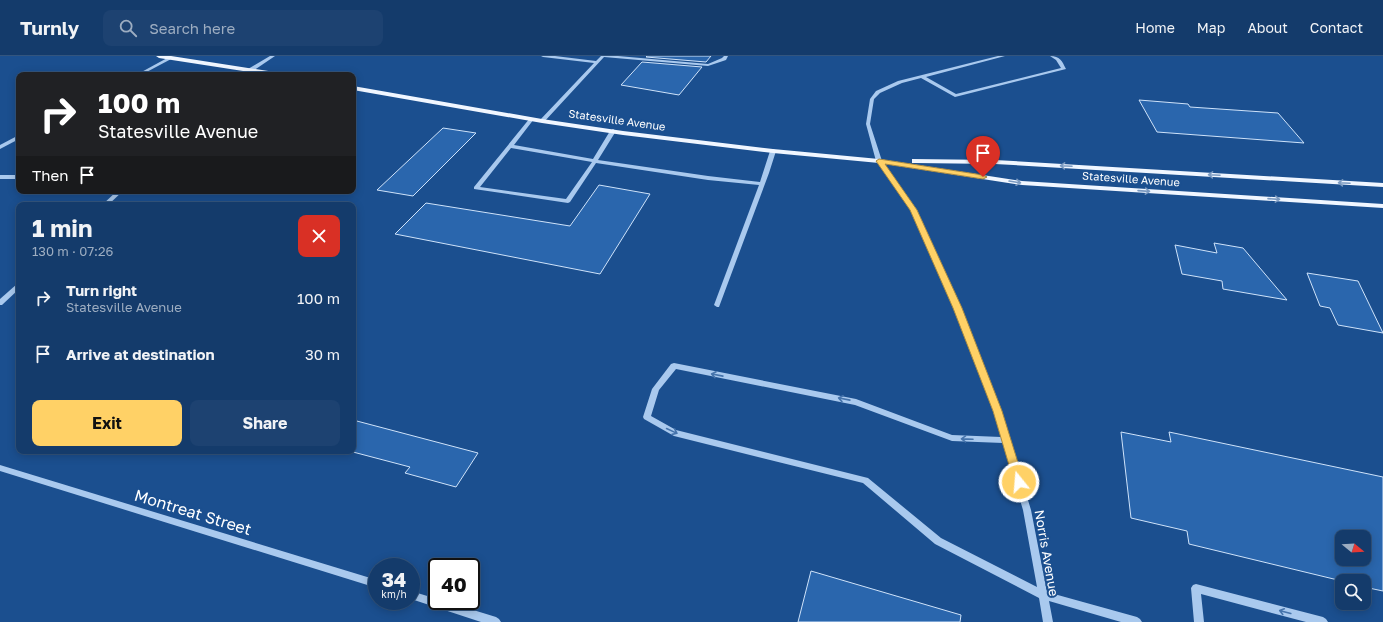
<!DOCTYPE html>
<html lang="en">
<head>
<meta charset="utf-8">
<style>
  :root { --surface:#143b6b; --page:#1d4271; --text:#f1f3f6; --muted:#9dadc1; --line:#33557e; --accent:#ffd166 }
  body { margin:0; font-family:"Golos Text",sans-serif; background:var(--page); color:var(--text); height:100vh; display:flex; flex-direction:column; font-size:15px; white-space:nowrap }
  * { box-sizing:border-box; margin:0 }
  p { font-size:13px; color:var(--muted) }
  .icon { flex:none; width:22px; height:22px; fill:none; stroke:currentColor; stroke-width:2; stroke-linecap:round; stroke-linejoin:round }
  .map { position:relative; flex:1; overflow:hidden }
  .drawer { position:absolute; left:16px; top:146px; width:340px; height:252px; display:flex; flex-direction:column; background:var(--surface); border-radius:8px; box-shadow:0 2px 10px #0003,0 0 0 1px var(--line) }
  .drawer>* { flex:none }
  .banner { position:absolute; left:16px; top:16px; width:340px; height:122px; border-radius:8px; box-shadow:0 2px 10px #0003,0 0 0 1px var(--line); background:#202124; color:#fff; overflow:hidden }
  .needle { width:26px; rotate:108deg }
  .controls { position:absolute; left:1335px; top:474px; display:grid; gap:8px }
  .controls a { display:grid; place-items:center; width:36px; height:36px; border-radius:8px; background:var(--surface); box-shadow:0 2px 10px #0003,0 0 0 1px var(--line); font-size:20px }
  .speed { position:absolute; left:368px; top:502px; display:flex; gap:8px; font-size:20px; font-weight:700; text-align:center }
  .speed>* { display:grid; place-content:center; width:52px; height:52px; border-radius:50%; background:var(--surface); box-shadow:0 2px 10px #0003,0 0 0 1px var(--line); line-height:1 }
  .speed small { font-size:10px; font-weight:400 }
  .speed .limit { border:2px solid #111; border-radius:6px; background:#fff; color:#111 }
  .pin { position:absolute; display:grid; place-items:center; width:34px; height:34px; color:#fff; margin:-41px -17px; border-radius:50% 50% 50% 0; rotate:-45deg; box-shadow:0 0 4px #0007 }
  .pin .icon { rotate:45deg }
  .me { position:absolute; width:44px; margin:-22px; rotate:343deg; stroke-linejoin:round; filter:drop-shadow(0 0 3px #0008) }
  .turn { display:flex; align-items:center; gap:14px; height:84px; padding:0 16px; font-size:18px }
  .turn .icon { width:52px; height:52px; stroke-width:2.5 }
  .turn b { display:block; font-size:28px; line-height:34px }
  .then { display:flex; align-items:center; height:38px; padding:0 16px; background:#0003; gap:8px; font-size:15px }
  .round { display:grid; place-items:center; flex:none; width:42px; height:42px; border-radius:8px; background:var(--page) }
  .head { display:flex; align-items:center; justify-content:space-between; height:68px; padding:0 16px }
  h1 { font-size:24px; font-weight:700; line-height:30px }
  .primary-button { display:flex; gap:8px; margin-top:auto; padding:8px 16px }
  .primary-button a { flex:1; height:46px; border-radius:8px; background:var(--accent); color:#111; font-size:16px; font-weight:700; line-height:46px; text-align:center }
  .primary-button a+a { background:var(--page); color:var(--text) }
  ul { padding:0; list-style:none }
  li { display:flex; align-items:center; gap:12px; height:56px; padding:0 16px }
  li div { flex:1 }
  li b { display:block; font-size:15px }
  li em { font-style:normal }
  header { display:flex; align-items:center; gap:24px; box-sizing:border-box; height:56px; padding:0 20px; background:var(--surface); border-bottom:1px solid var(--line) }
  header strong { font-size:19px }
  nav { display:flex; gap:22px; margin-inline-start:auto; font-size:14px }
  .search { width:280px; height:36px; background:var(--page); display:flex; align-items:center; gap:10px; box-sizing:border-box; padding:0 14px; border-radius:8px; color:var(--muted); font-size:15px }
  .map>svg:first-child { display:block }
  .building { fill:#2a66ad; stroke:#cfe3fa; fill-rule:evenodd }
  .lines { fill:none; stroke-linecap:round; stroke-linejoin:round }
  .minor { fill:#a9c9ee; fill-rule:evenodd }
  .major { fill:#f0f6ff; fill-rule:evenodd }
  .oneway { stroke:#7b9ac1 }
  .oneway2 { stroke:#4674ac }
  .route { fill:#ffd166; stroke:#a68842 }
  .labels { text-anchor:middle; stroke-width:4; stroke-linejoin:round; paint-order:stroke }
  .far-street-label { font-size:11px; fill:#fff; stroke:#1b4f8f }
  .street-label { font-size:13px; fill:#fff; stroke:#1b4f8f }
  .near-street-label { font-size:16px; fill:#fff; stroke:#1b4f8f }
</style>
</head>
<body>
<header>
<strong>Turnly</strong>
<div class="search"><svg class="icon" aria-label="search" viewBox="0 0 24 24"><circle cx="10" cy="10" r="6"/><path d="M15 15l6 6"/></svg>Search here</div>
<nav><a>Home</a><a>Map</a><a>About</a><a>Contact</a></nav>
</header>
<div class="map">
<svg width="1383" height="566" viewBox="0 0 1383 566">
  <rect width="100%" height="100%" fill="#1b4f8f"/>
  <g class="building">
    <polygon points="647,0 711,0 706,6 646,1"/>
    <polygon points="642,6 702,11 679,39 621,29"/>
    <polygon points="1139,44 1188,48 1190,51 1278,57 1304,87 1157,76"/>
    <polygon points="443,72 476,77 413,140 377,134"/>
    <polygon points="599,129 650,138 600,218 395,178 426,147 570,170"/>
    <polygon points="1214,187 1243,192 1287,244 1223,233 1222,225 1182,218 1175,189 1217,197"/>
    <polygon points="1307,217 1358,225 1383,277 1338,269 1330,252 1320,250"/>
    <polygon points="353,364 478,397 456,431 405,417 410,411 353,396"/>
    <path d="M1121,376L1171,386L1169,376L1383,421V535L1364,531V525H1342L1189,488L1187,475L1131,462ZM1342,481H1364V503H1342Z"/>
    <polygon points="811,515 961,559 960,566 798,566"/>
  </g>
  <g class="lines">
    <g class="minor">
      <polygon points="270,0 275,0 247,19 242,19 248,13"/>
      <polygon points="541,0 555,0 596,5 601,0 618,0 708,8 722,2 724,0 728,0 726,4 708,10 604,1 544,66 542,66 540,65 540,64 594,7 543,1"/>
      <path d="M998,0H1005L926,21L956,38L1061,12L1056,4L1050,0C1060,0 1062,5 1066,13L955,41L921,22L902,27L880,37L874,43L870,68L882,105L917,154L961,252L1001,355L1031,454L1047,536L1137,561L1140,563L1142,566H1121L1049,545L1053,566H1043L1039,542L935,488L863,427L674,380L644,363L643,361L652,333L671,308L674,307L856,343L952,379L1001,381L993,355L955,252L911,154L876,105L866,68L870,43L876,35L898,25ZM676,313L855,349L952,385L1003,387L1023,454L1037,531L941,482L868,422L676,374L651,360L659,334Z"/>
      <polygon points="169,1 173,2 141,19 136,19"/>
      <path d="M530,62L534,63L514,89L593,103L610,75L613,73L616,75L598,104L708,120L760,126L770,95L773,93L775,94L776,95L769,117L719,251H717L714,249L759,129L708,124L596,107L570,146L568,147L474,133V131ZM511,92L592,106L566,143L480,131Z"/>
      <polygon points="19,79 19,83 0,93 0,89"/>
      <rect x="0" y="119" width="19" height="4"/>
      <polygon points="117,135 123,135 108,149 102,149"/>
      <polygon points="19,227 19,233 2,249 0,249 0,243 17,228"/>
      <polygon points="0,409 377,524 377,532 0,415"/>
      <polygon points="1196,528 1323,561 1326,563 1328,566 1306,566 1201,538 1204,566 1194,566 1191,532 1193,529"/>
      <polygon points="411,535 437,543 437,545 444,545 496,561 499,563 501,566 481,566 411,543"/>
    </g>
    <g class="major">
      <polygon points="156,0 171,0 281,17 284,19 269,19 159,2"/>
      <polygon points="353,30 542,63 623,75 773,93 879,103 1022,125 1383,148 1383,152 1022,129 879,107 773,97 623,79 542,67 353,34"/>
      <polygon points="912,103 995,104 1383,127 1383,131 995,108 915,107 912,107"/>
    </g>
  </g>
  <defs><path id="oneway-shaft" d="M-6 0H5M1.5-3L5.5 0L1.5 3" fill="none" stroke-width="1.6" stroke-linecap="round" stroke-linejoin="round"/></defs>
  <g class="oneway">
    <use href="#oneway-shaft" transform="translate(1066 110) rotate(-177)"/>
    <use href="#oneway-shaft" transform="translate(1214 119) rotate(-177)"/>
    <use href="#oneway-shaft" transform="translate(1015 126) rotate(9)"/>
    <use href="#oneway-shaft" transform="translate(1344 127) rotate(-177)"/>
    <use href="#oneway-shaft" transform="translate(1144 135) rotate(4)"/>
    <use href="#oneway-shaft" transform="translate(1274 143) rotate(4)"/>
  </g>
  <g class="oneway2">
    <use href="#oneway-shaft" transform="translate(717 319) rotate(-169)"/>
    <use href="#oneway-shaft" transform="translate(844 343) rotate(-169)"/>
    <use href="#oneway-shaft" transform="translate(672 375) rotate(25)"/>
    <use href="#oneway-shaft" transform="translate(967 383) rotate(-178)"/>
    <use href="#oneway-shaft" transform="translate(1285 556) rotate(-165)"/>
  </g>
  <polygon class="route" points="879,103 983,119 987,121 983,123 885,108 917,154 962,252 1002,355 1024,426 1023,429 1019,430 1015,429 1014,426 993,355 953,252 910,154 876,105"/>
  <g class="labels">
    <g class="far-street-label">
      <text transform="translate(617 64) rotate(8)" y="4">Statesville Avenue</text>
      <text transform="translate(1131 123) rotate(4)" y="4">Statesville Avenue</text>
    </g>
    <g class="street-label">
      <text transform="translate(1047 497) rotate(80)" y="5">Norris Avenue</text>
    </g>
    <g class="near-street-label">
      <text transform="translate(193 456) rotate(17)" y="6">Montreat Street</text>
    </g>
  </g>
</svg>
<div class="controls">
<a><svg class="needle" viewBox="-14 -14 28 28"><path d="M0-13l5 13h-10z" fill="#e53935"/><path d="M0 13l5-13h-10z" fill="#9dadc1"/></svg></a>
<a><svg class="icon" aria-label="search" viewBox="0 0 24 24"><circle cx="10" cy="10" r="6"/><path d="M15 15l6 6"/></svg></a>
</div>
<div class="speed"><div>34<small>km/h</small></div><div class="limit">40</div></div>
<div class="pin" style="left:983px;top:121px;background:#d93025"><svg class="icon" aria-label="arrive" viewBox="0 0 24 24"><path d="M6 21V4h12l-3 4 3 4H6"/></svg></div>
<svg class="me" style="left:1019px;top:426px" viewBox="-20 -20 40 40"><circle r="17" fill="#ffd166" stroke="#fff" stroke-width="3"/><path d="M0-11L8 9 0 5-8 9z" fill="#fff"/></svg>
<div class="banner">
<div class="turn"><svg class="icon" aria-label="right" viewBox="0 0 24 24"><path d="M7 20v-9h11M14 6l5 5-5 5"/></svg><div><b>100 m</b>Statesville Avenue</div></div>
<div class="then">Then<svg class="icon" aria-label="arrive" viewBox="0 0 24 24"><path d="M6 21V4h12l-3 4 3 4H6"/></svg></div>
</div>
<section class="drawer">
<div class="head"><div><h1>1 min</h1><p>130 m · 07:26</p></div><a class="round" style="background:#d93025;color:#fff"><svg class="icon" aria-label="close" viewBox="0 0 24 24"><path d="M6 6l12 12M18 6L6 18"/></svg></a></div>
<ul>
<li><svg class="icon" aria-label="right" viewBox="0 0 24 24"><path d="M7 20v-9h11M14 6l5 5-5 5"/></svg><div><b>Turn right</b><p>Statesville Avenue</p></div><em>100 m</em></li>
<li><svg class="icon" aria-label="arrive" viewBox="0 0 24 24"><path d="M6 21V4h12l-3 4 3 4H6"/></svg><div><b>Arrive at destination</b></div><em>30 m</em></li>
</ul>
<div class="primary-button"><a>Exit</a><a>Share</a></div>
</section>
</div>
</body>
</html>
